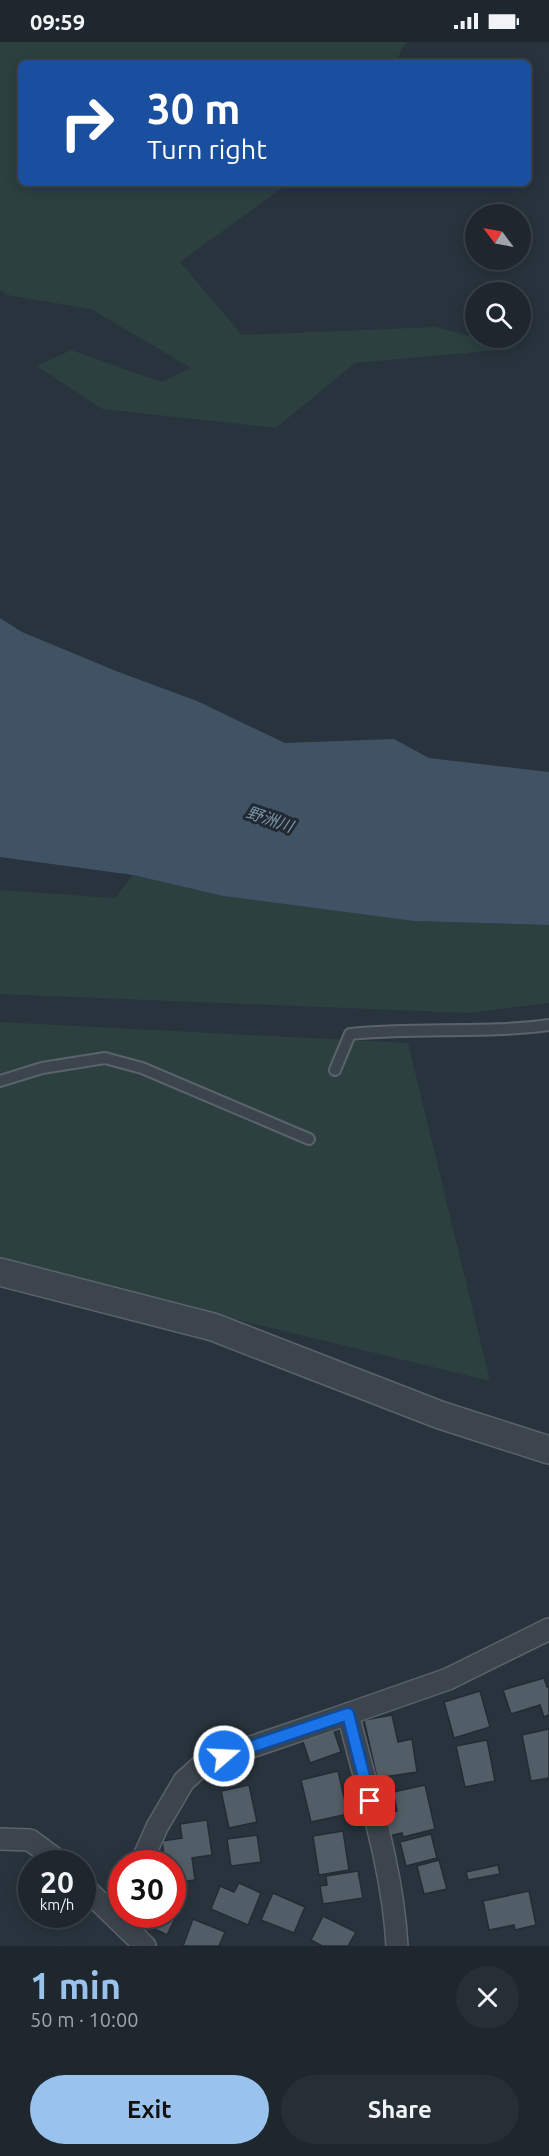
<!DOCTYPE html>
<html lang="en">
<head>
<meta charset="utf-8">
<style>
  :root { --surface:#1e262e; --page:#262e36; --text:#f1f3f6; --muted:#a1a5aa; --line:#3c434a; --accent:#99c2ec }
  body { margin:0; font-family:Ubuntu,"Noto Sans JP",sans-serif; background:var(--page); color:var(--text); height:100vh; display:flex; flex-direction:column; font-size:22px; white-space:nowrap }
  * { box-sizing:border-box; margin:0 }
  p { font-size:20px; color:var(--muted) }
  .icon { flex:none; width:33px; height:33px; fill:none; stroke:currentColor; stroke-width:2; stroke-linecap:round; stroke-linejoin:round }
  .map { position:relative; height:1904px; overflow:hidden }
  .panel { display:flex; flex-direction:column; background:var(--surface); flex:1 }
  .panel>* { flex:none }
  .guide { position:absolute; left:18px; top:18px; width:513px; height:126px; border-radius:9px; box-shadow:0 3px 15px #0003,0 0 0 2px var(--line); background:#1a4fa0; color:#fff; overflow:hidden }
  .needle { width:39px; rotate:302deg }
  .buttons { position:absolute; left:465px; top:162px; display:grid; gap:12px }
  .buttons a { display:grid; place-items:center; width:66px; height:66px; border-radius:50%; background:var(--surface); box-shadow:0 3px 15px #0003,0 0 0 2px var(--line); font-size:30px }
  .speed { position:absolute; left:18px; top:1808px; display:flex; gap:12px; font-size:30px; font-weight:700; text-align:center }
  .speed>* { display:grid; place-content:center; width:78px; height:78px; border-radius:50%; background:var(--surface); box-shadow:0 3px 15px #0003,0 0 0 2px var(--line); line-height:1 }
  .speed small { font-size:15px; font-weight:400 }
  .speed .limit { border:9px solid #d22; background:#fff; color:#111 }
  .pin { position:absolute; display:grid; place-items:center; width:51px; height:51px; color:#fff; margin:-26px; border-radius:12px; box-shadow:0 3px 9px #0006 }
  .me { position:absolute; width:66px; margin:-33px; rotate:71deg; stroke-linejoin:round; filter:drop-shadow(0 0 4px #0008) }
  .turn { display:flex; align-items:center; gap:21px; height:126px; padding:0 30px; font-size:27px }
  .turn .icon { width:78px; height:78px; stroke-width:2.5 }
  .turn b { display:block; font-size:42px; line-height:51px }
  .round { display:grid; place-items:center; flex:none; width:63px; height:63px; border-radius:32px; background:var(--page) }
  .overview { display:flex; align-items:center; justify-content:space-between; height:102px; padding:0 30px }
  h1 { font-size:36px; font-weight:700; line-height:45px; color:var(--accent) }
  .cta { display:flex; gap:12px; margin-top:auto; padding:12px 30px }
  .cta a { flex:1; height:69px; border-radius:36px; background:var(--accent); color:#111; font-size:24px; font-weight:700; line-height:69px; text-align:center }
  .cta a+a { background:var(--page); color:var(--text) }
  .status { display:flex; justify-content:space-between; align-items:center; height:42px; padding:0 30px; background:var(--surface); direction:ltr }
  .status svg { height:16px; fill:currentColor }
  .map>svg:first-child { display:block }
  .green { fill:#2b403f }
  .water { fill:#405364 }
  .building { fill:#525e67; stroke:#232c34; stroke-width:1.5 }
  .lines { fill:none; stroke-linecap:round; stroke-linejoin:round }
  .service-casing { stroke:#5a636b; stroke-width:14 }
  .minor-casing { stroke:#5a636b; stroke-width:24 }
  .tertiary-casing { stroke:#5a636b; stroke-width:30 }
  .service { stroke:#3c454d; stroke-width:10 }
  .minor { stroke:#3c454d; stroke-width:21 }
  .tertiary { stroke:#3c454d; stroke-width:27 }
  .route-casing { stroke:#114b97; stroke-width:15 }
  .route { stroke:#1a73e8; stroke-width:10 }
  .labels { text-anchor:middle; stroke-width:6; stroke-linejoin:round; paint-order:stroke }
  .water-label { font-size:16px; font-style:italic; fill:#7d94a8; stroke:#212a32 }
</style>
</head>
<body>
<div class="status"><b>09:59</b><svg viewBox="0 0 49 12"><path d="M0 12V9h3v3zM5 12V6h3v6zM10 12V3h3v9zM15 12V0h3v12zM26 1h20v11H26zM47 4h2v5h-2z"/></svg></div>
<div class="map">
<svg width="549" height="1904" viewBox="0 0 549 1904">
  <rect width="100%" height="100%" fill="#28333d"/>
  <g class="green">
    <polygon points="0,0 406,0 395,21 21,21 21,141 289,141 180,220 242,293 435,285 517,306 355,321 276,386 102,367 37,324 71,308 161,340 191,326 91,267 7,253 0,248"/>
    <polygon points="133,833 223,854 414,879 549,883 549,961 467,971 0,952 0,848 115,856"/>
    <polygon points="0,980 408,1001 490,1339 0,1220"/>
  </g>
  <polygon class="water" points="0,576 22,590 116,629 197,659 285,701 394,697 429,716 549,730 549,883 414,879 223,854 133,833 0,815"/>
  <g class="building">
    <polygon points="544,1636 547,1645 549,1644 549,1673 544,1675 540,1663 511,1672 503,1648"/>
    <polygon points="480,1649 490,1685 454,1696 444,1660"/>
    <polygon points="392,1673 398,1700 412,1697 417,1730 377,1736 364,1678"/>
    <polygon points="333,1686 341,1710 310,1721 302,1697"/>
    <polygon points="549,1687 549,1736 531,1739 522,1693"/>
    <polygon points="487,1698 495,1739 465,1745 456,1704"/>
    <polygon points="338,1729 348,1772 311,1780 301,1738"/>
    <polygon points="249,1743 257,1780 229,1786 221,1749"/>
    <polygon points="425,1743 435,1787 403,1795 402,1791 385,1795 379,1773 397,1769 393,1750"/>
    <polygon points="207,1778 212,1813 192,1816 195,1838 172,1841 172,1821 165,1821 162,1799 182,1796 180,1782"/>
    <polygon points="343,1789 349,1828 319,1833 313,1794"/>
    <polygon points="431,1792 437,1816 406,1824 400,1800"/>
    <polygon points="257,1793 261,1820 231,1824 227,1797"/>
    <polygon points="439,1818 447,1847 424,1852 417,1824"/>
    <polygon points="498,1823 500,1832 468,1838 466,1830"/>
    <polygon points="358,1829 363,1856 323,1862 320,1844 327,1843 326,1834"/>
    <polygon points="239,1841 261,1851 248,1883 211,1867 220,1844 234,1850"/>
    <polygon points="529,1849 536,1883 515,1888 514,1883 489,1888 483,1859"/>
    <polygon points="273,1851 305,1865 294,1891 261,1878"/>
    <polygon points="172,1853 184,1859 167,1893 132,1876 133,1872 172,1872"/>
    <polygon points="323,1874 356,1890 348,1904 322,1904 311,1898"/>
    <polygon points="193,1877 225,1890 219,1904 183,1904"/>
  </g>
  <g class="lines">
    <g class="service-casing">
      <g id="service">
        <path d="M335,1028L350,992C416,985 483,992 549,983"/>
        <polyline points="0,1039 42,1026 105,1016 142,1026 309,1097"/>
      </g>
    </g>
    <g class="minor-casing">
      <g id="minor">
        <polyline points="0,1797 30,1798 61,1821"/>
        <polyline points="141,1821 157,1785 184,1739 204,1721 348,1672"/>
        <polyline points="82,1843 145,1904"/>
        <path d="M397,1904C393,1826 367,1748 348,1672L448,1637L549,1587"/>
      </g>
    </g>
    <g class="tertiary-casing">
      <polyline id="tertiary" points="0,1230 213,1285 440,1373 549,1408"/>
    </g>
    <use href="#service" class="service"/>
    <use href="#minor" class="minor"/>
    <use href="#tertiary" class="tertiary"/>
  </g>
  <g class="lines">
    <g class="route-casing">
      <polyline id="route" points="224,1714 348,1672 370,1759"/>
    </g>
    <use href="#route" class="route"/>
  </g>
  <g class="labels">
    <g class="water-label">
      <text transform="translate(270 777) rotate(19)" y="6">野洲川</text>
    </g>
  </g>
</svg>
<div class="buttons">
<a><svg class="needle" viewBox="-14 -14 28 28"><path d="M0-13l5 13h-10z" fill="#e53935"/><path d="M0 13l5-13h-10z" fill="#a1a5aa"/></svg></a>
<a><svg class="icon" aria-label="search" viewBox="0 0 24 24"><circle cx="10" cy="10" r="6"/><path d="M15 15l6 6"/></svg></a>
</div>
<div class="speed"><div>20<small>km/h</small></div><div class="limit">30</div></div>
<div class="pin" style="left:370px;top:1759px;background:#d93025"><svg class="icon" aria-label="arrive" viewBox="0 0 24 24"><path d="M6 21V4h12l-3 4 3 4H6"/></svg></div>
<svg class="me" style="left:224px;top:1714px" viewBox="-20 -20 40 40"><circle r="17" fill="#1a73e8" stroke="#fff" stroke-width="3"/><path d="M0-11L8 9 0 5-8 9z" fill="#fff"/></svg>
<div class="guide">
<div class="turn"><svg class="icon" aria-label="right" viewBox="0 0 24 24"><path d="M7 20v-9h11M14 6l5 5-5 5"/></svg><div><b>30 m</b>Turn right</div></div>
</div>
</div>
<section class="panel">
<div class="overview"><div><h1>1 min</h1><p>50 m · 10:00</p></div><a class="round"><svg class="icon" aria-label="close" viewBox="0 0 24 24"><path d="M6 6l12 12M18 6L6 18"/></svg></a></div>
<div class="cta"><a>Exit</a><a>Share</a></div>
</section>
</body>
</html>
